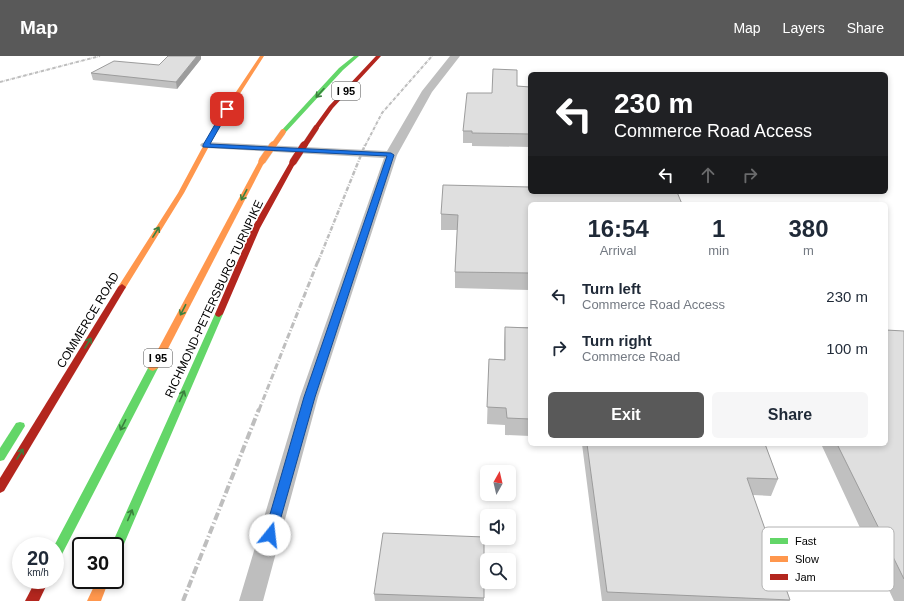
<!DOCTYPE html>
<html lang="en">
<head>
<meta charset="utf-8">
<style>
  :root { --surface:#fff; --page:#f6f6f7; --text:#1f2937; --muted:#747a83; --accent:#595959 }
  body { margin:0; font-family:Helvetica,sans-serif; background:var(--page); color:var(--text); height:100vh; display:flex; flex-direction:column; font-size:15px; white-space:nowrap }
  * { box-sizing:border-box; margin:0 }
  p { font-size:13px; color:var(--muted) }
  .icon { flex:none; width:22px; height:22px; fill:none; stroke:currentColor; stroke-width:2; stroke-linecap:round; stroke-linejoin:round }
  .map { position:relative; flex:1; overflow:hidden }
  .drawer { position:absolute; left:528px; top:146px; width:360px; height:244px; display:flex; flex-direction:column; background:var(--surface); border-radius:6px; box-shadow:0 2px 6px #0003 }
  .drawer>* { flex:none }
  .top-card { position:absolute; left:528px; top:16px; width:360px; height:122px; border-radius:6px; box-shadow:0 2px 6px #0003; background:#202124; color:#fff; overflow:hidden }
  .needle { width:26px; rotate:8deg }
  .fabs { position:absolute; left:480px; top:409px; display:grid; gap:8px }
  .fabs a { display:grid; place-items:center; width:36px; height:36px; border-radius:6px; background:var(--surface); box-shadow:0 2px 6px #0003; font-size:20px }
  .speed { position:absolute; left:12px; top:481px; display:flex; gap:8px; font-size:20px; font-weight:700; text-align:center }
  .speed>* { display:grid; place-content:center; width:52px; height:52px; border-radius:50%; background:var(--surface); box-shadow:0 2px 6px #0003; line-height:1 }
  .speed small { font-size:10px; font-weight:400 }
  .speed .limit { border:2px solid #111; border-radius:6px; background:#fff; color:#111 }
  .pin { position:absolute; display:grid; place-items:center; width:34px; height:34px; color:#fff; margin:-17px; border-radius:8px; box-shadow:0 2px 6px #0006 }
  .me { position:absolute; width:44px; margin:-22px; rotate:16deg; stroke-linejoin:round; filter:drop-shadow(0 0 3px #0008) }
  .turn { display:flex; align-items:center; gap:14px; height:84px; padding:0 20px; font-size:18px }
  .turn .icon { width:52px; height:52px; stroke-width:2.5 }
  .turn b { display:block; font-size:28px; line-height:34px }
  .lanes { display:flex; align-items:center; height:38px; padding:0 20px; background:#0003; justify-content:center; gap:20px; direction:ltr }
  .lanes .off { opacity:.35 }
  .eta { display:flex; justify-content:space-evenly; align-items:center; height:68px; text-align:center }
  .eta b { font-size:24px; font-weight:700; line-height:28px }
  .cta { display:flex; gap:8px; margin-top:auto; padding:8px 20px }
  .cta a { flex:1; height:46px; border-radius:6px; background:var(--accent); color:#fff; font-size:16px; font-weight:700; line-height:46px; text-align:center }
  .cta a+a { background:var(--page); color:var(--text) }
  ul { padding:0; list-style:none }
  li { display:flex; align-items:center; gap:12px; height:52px; padding:0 20px }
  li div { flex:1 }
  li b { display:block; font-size:15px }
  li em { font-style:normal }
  header { display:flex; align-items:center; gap:24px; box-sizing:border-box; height:56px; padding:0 20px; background:var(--accent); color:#fff }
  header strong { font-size:19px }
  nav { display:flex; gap:22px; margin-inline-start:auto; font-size:14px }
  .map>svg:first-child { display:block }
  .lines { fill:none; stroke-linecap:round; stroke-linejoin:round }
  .street { fill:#bebebe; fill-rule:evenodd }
  .fast { fill:#63d668; fill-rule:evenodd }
  .slow { fill:#ff974d; fill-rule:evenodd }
  .jam { fill:#b3261e; fill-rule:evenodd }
  .rail-far3 { stroke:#bebebe; stroke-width:2; stroke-dasharray:3.5 1 0.5 1; stroke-linecap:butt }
  .rail-far2 { stroke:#bebebe; stroke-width:2.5; stroke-dasharray:4.5 1.5 1 1.5; stroke-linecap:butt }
  .rail-far1 { stroke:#bebebe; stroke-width:3; stroke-dasharray:6 2 1 2; stroke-linecap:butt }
  .rail { stroke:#bebebe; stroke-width:4; stroke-dasharray:8 2.5 1.5 2.5; stroke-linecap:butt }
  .slow-bridge-far1-casing { stroke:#dbdbdb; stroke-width:6; stroke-linecap:butt }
  .slow-bridge-casing { stroke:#dbdbdb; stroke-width:8; stroke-linecap:butt }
  .jam-bridge-far1-casing { stroke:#dbdbdb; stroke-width:6; stroke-linecap:butt }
  .jam-bridge-casing { stroke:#dbdbdb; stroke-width:8; stroke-linecap:butt }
  .slow-bridge-far1 { stroke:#ff974d; stroke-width:5.5 }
  .slow-bridge { stroke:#ff974d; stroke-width:7 }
  .jam-bridge-far1 { stroke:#b3261e; stroke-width:5.5 }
  .jam-bridge { stroke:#b3261e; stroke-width:7 }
  .wall { fill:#c0c0c0 }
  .shaded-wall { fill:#9c9c9c }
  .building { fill:#dfdfdf; stroke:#9c9c9c }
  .oneway { stroke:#3b803e }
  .route { fill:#1a73e8; stroke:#114b97 }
  .labels { text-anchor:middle; stroke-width:3; stroke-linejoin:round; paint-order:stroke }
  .shield { fill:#fff; stroke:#4c4c4c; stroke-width:1 }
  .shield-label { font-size:11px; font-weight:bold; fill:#000 }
  .street-label { font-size:12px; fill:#000; stroke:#fff }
  .key { fill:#fff; stroke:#b2b2b2; stroke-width:1 }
  .key-label { font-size:11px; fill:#000 }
</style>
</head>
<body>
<header>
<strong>Map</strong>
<nav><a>Map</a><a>Layers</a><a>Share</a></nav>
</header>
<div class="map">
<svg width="904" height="545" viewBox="0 0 904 545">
  <rect width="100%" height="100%" fill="#fff"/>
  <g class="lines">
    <polygon class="street" points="450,0 460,0 432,36 397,99 318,341 263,545 239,545 300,341 384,102 206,92 202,91 200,89 202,87 206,86 387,95 422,35"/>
    <g class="fast">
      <polygon points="354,0 359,0 343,14 285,77 281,77 281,75 339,12"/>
      <polygon points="219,255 223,258 121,495 119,499 115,500 115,490 111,490 215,258"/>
      <polygon points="153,309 158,312 59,504 55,505 55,490 54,490 148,312"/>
      <polygon points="20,366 24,367 25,370 4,404 0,405 0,392 16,367"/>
    </g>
    <g class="slow">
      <polygon points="260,0 264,0 222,66 184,137 126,231 125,233 119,233 118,231 178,137 216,66"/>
      <polygon points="262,103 265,105 158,312 153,315 150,314 148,312 259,105"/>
      <polygon points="97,524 109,524 101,545 87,545"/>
    </g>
    <g class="jam">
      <polygon points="376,0 381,0 333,52 318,73 314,73 313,72 329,50"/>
      <polygon points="293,104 296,106 260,172 223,258 219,261 216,260 215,258 252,172 290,106"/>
      <polygon points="122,228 126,231 4,435 0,437 0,422 118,231"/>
      <polygon points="36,524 49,524 39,545 25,545"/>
    </g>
    <g class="rail-far3">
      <polyline points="0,26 100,0"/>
      <polyline points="365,90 382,57 432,0"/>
    </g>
    <polyline class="rail-far2" points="318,206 365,89"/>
    <polyline class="rail-far1" points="259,354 318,205"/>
    <polyline class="rail" points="183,545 259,353"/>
    <g class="slow-bridge-far1-casing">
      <polyline id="slow-bridge-far1" points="273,90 283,76"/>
    </g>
    <g class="slow-bridge-casing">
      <polyline id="slow-bridge" points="262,105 273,89"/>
    </g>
    <g class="jam-bridge-far1-casing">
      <polyline id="jam-bridge-far1" points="304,90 316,72"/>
    </g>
    <g class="jam-bridge-casing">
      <polyline id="jam-bridge" points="293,106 304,89"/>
    </g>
    <use href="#slow-bridge-far1" class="slow-bridge-far1"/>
    <use href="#slow-bridge" class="slow-bridge"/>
    <use href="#jam-bridge-far1" class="jam-bridge-far1"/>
    <use href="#jam-bridge" class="jam-bridge"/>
  </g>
  <g class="wall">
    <polygon points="168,0 201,0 201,3 177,33 93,24 91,17 159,9"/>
    <polygon points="517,30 530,31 530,91 472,90 472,87 463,87 463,75"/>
    <polygon points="530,148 530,234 455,232 455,216 457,174 441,174 441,158"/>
    <polygon points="505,271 530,271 530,380 505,379 505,369 487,368 489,303 504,304 504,287"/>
    <polygon points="904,275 904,545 894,545 822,390 765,388 778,423 771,440 753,439 790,544 789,545 602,545 582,388 886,388"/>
    <polygon points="484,481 484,545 375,545 374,538"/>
  </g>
  <polygon class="shaded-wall" points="197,0 201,0 201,3 177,33 176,26"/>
  <g class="building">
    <polygon points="168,0 197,0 176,26 91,17 114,5 159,9"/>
    <polygon points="493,13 517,14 517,30 530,31 530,78 472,77 472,75 463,75 467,37 492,37"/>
    <polygon points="443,129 530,131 530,136 677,136 682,148 530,148 530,217 455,216 458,159 441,158"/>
    <polygon points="505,271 530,272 530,363 507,362 506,352 487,351 489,303 505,304"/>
    <polygon points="886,274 904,275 904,523 837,388 886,388"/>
    <polygon points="587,388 765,388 778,423 747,422 790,544 607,536"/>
    <polygon points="383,477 484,481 484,542 374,538"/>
  </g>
  <defs><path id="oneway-shaft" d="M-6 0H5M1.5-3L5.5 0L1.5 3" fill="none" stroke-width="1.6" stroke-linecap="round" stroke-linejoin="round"/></defs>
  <g class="oneway">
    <use href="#oneway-shaft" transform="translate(320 37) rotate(132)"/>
    <use href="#oneway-shaft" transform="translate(244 139) rotate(118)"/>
    <use href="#oneway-shaft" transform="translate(156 176) rotate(-58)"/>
    <use href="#oneway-shaft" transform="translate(183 254) rotate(117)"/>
    <use href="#oneway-shaft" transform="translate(88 287) rotate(-59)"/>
    <use href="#oneway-shaft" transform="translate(182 340) rotate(-66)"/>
    <use href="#oneway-shaft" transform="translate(123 369) rotate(117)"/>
    <use href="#oneway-shaft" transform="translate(20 398) rotate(-59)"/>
    <use href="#oneway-shaft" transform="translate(130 459) rotate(-67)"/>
  </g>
  <polygon class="route" points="227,51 230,53 210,88 391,97 394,99 315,341 276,479 274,483 270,485 266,483 264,479 304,341 387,100 203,91 203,89 224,53"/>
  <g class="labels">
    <g class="shield">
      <rect x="332" y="26" width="28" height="18" rx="3"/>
      <rect x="144" y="293" width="28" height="18" rx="3"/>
    </g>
    <g class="shield-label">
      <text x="346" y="39">I 95</text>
      <text x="158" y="306">I 95</text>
    </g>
    <g class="street-label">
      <text transform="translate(214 243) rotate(-65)" y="4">RICHMOND-PETERSBURG TURNPIKE</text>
      <text transform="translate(88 264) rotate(-59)" y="4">COMMERCE ROAD</text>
    </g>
  </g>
  <rect x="762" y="471" width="132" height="64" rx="6" class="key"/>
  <rect x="770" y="482" width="18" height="6" fill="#63d668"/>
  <rect x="770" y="500" width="18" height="6" fill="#ff974d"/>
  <rect x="770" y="518" width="18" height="6" fill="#b3261e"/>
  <g class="key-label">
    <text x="795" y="489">Fast</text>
    <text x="795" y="507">Slow</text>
    <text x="795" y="525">Jam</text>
  </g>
</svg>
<div class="fabs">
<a><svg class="needle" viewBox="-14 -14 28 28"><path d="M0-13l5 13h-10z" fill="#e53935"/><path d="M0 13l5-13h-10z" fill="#747a83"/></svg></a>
<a><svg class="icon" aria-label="sound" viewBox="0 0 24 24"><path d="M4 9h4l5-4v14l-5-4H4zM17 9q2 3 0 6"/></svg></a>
<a><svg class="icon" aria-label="search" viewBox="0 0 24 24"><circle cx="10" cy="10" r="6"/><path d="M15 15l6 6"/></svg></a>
</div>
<div class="speed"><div>20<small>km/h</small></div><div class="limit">30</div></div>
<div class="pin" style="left:227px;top:53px;background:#d93025"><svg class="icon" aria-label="arrive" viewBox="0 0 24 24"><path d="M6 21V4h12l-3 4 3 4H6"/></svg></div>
<svg class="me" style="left:270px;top:479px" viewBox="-20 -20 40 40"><circle r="19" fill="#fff"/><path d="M0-13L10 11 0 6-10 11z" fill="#1a73e8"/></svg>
<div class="top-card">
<div class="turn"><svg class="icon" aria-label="left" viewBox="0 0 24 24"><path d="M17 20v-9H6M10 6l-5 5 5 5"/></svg><div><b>230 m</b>Commerce Road Access</div></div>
<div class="lanes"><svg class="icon" aria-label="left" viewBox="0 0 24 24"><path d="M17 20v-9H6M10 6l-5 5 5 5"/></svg><svg class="icon off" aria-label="ahead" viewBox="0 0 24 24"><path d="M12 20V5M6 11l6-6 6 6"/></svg><svg class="icon off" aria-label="right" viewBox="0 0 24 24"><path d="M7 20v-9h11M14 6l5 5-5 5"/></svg></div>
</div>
<section class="drawer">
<div class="eta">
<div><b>16:54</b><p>Arrival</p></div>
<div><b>1</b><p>min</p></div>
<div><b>380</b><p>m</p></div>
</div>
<ul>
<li><svg class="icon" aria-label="left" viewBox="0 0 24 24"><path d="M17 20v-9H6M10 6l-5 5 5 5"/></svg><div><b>Turn left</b><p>Commerce Road Access</p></div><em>230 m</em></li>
<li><svg class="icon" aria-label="right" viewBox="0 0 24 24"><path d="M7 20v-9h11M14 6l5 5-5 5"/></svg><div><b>Turn right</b><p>Commerce Road</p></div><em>100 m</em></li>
</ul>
<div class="cta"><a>Exit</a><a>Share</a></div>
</section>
</div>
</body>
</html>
